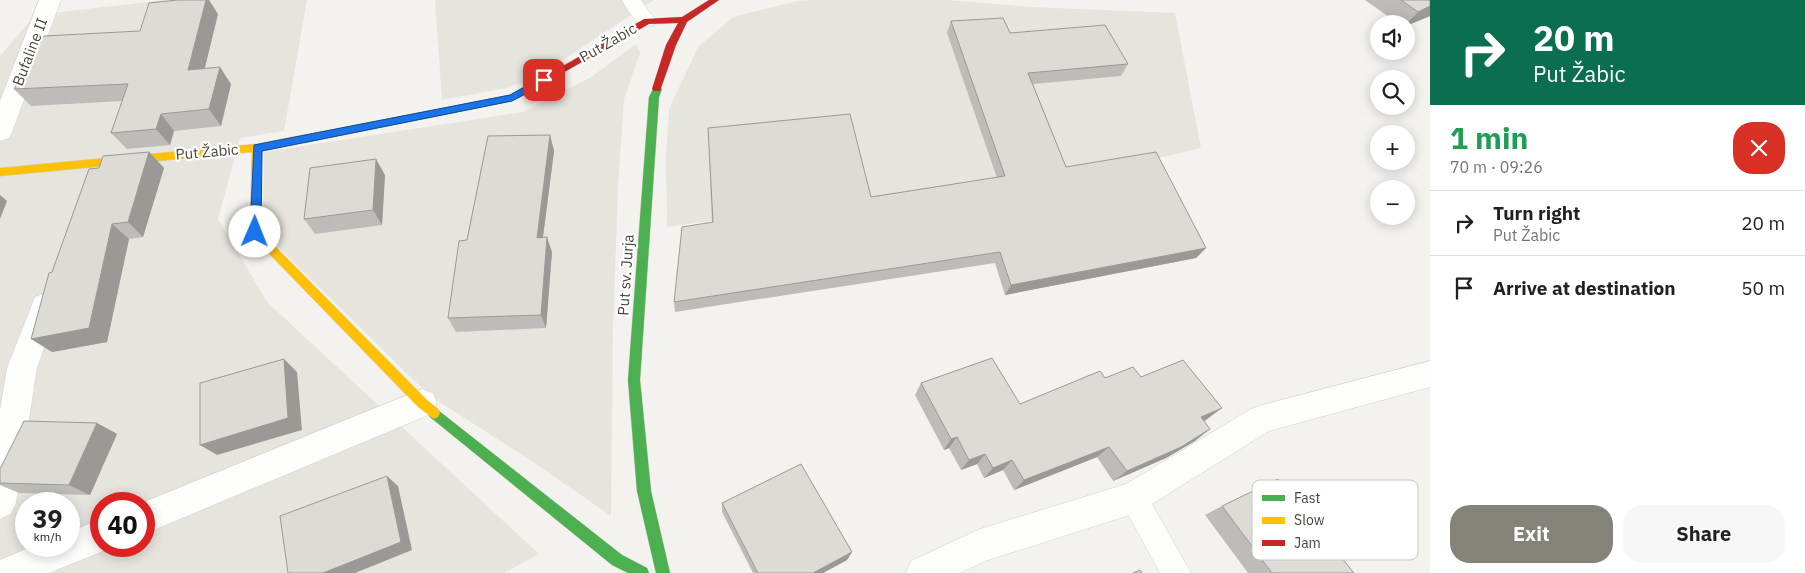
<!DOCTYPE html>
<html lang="en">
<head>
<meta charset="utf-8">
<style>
  :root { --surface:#fff; --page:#f6f6f6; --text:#202124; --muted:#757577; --line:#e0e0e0; --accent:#848279 }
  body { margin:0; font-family:"IBM Plex Sans",sans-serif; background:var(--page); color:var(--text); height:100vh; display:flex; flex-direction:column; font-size:19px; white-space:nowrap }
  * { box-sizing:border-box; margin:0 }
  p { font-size:16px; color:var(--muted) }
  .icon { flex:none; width:28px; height:28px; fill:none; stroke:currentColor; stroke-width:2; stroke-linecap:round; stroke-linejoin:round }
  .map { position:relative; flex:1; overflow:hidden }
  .sheet { display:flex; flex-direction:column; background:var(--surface); width:375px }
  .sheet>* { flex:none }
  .banner { background:#0b6e4f; color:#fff; overflow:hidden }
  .tools { position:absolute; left:1370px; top:15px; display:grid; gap:10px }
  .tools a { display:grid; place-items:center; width:45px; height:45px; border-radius:50%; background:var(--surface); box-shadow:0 2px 12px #0003; font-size:25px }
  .speed { position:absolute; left:15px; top:492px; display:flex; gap:10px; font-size:25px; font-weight:700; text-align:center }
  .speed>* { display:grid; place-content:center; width:65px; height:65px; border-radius:50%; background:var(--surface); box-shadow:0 2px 12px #0003; line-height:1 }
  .speed small { font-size:12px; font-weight:400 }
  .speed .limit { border:8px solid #d22; background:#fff; color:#111 }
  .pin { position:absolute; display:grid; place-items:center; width:42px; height:42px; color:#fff; margin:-21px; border-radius:10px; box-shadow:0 2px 8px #0006 }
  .me { position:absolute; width:55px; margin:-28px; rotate:1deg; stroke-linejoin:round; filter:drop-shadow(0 0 4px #0008) }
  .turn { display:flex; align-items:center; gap:18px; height:105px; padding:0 20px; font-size:22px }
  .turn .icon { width:65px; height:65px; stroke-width:2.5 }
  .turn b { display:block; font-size:35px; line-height:42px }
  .round { display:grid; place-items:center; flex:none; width:52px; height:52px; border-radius:20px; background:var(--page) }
  .headline { display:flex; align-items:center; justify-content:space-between; height:85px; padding:0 20px }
  h1 { font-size:30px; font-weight:700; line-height:38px; color:#1e9e55 }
  .primary-button { display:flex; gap:10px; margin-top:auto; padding:10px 20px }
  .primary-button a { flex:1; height:58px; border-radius:20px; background:var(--accent); color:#fff; font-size:20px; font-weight:700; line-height:58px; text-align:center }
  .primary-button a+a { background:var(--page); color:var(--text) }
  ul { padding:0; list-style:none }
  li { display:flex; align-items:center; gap:15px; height:65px; padding:0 20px; border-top:1px solid var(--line) }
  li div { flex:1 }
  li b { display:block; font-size:19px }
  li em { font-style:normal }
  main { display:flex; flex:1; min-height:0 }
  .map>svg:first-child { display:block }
  .residential { fill:#e7e4dd; fill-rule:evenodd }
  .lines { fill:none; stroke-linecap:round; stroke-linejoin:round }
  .lane-casing { stroke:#d1d0cc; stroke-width:1 }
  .street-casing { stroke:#d1d0cc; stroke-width:1 }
  .fast-casing { stroke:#d2cfc6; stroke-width:1 }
  .slow-casing { stroke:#d2cfc6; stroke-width:1 }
  .jam-casing { stroke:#d2cfc6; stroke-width:1 }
  .lane { fill:#fdfdfc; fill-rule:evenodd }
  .street { fill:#fdfdfc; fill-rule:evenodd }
  .fast { fill:#4caf50; fill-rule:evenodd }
  .slow { fill:#ffc107; fill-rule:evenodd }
  .jam { fill:#c62828; fill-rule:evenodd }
  .wall { fill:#bebcb8 }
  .shaded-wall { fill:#9b9996 }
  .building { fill:#dddbd6; stroke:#9b9996 }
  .route { fill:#1a73e8; stroke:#114b97 }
  .labels { text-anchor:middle; stroke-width:4.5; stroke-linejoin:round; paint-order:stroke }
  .street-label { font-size:15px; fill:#49453a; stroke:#fff }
  .key { fill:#fff; stroke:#c8c7c4; stroke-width:1 }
  .key-label { font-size:14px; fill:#49453a }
</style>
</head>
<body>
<main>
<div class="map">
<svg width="1430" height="573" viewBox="0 0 1430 573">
  <rect width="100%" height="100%" fill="#f3f2ee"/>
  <g class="residential">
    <path d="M165,0H307L284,131L240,138L218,219L267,302L539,554L504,573H0V56L35,15ZM26,504H69V546H26ZM101,504H144V546H101Z"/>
    <polygon points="435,0 654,0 537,77 506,88 442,100"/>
    <polygon points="811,0 947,0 1030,7 1175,13 1201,148 1154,159 667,227 666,156 669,109 698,47 733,17 798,1"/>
    <polygon points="636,44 640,53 624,99 618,186 613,330 611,516 536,464 429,395 263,232 264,152 523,112 591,77"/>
  </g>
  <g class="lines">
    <g class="lane-casing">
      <g id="lane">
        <path d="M622,0H641L656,21L654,25C638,30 629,12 622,0Z"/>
        <polygon points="1133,484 1143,488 1191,573 1160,573 1119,498 1123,488"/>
      </g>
    </g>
    <g class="street-casing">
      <g id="street">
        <polygon points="39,0 61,0 12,132 9,138 0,141 0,101"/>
        <polygon points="45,293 55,297 59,305 37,368 16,503 11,514 0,519 0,410 7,368 35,297"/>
        <polygon points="1430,361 1430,387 1269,431 1144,509 1133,514 985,561 960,573 906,573 911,561 980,529 1126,484 1251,409 1262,405"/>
        <polygon points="422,389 433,393 437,403 433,413 144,534 144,504 139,504"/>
        <polygon points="101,519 101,546 113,547 49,573 0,573 0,560 33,546 69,546 69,532"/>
      </g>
    </g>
    <g class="fast-casing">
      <g id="fast">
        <polygon points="549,74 552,75 552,79 512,101 304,143 299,139 304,135 510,95"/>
        <polygon points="657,86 662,89 659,97 640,380 651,491 670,573 656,573 637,491 628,380 649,97 654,87"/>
        <polygon points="434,407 622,555 647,568 649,573 628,573 612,565 430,417 428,413 430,409"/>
      </g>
    </g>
    <g class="slow-casing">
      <polygon id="slow" points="304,135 309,139 308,142 262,151 260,231 426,399 438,409 440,413 438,417 434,419 418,407 251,235 250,232 252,152 0,176 0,168 257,144"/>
    </g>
    <g class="jam-casing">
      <polygon id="jam" points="709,0 719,0 687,22 676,45 660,91 654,91 652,89 666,45 678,23 649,24 552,79 546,79 544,77 644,19 682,17"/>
    </g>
    <use href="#lane" class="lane"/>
    <use href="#street" class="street"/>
    <use href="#fast" class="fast"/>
    <use href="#slow" class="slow"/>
    <use href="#jam" class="jam"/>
  </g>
  <g class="wall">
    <polygon points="1365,0 1430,0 1430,16 1406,26 1406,24 1399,24"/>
    <polygon points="218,14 205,68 231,84 221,126 174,131 170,145 127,149 111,133 122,101 31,106 14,89 140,31"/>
    <polygon points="951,21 1010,33 1128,64 1121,76 1033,84 1066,167 1206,248 1196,258 1005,295 995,263 675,312 674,302 712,223 708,128 871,197 997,178 947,33"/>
    <polygon points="550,135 554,151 543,237 552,252 546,328 456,332 448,318"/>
    <polygon points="149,152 164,168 143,237 129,239 107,342 52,352 52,272 99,168"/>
    <polygon points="385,175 382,225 315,234 304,219"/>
    <polygon points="1141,377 1206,420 1204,421 1195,441 1166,458 1113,481 1097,457 1014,490 1003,470 984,478 977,464 961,470 949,448 944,450 915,395 921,383 1020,404 1105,378"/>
    <polygon points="97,423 117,434 90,495 19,493 0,485 0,469"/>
    <polygon points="722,503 852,552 847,560 823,573 753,573 722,512"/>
    <polygon points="1222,506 1354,573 1248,573 1205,515"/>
  </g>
  <g class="shaded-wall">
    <polygon points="206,0 209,0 218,14 200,87 188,70"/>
    <polygon points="1430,6 1430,16 1406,26 1406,24 1418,12"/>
    <polygon points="220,67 231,84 221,126 209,109"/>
    <polygon points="161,114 174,131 170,145 156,129"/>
    <polygon points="550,135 554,151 541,252 537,238"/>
    <polygon points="149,152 164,168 143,237 128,222"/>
    <polygon points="376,159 385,175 382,225 373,210"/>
    <polygon points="0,195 7,201 0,219"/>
    <polygon points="112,224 129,239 107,342 52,352 31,339"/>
    <polygon points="547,237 552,252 546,328 541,315"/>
    <polygon points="1206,248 1196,258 1005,295 1011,285"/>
    <polygon points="284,359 297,372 302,430 217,455 200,445"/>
    <polygon points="1222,408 1206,420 1186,429 1201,417"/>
    <polygon points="97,423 117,434 90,495 69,485"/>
    <polygon points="1210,429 1195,441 1166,458 1113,481 1127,471"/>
    <polygon points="957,437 949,448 944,450 951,439"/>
    <polygon points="1109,447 1097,457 1014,490 1024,480"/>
    <polygon points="985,454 977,464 961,470 969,460"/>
    <polygon points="1012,460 1003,470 984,478 993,468"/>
    <polygon points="387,476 398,486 412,550 355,573 323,573"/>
    <polygon points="852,552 847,560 823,573 813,573"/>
  </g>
  <g class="building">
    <polygon points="178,0 206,0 188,70 220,67 209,109 161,114 156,129 111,133 128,84 14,89 44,36 140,31 149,3"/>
    <polygon points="1401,0 1430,0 1430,6 1418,12"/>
    <polygon points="1003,18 1010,33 1105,25 1128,64 1028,73 1066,167 1156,152 1206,248 1011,285 1000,252 674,302 682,227 713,222 708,128 850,114 871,197 1005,176 951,21"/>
    <polygon points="550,135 537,238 547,237 541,315 448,318 459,241 467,240 488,136"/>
    <polygon points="149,152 128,222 112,224 89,328 31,339 49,273 52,272 89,169 99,168 103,156"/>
    <polygon points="376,159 373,210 304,219 310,168"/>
    <polygon points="992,358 1020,404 1100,371 1105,378 1133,367 1141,377 1183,360 1222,408 1201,417 1210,429 1181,447 1127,471 1109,447 1024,480 1012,460 993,468 985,454 969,460 957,437 951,439 921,383"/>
    <polygon points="284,359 288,418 200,445 200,383"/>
    <polygon points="24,421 97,423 69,485 0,483 0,469"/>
    <polygon points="801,464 852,552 813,573 758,573 722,503"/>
    <polygon points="387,476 401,542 323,573 288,573 280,516"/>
    <polygon points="1278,479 1354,573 1272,573 1222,506"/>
    <polygon points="1140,570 1142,573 1133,573"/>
  </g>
  <polygon class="route" points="544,76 548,77 548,82 512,101 262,151 261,232 259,235 252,235 250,232 254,145 510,95"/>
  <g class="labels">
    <g class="street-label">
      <text transform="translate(608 43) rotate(-30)" y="5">Put Žabic</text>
      <text transform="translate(30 52) rotate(-69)" y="5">Bufaline II</text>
      <text transform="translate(207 152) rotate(-5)" y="5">Put Žabic</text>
      <text transform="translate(626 275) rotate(-86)" y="5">Put sv. Jurja</text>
    </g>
  </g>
  <rect x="1252" y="480" width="166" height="80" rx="8" class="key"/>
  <rect x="1262" y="495" width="23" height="6" fill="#4caf50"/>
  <rect x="1262" y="517" width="23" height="7" fill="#ffc107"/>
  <rect x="1262" y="540" width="23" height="6" fill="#c62828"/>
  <g class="key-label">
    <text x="1294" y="503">Fast</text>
    <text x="1294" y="525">Slow</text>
    <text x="1294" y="548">Jam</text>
  </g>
</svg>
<div class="tools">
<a><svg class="icon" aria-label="sound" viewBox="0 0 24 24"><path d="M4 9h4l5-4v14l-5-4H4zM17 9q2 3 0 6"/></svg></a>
<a><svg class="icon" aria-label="search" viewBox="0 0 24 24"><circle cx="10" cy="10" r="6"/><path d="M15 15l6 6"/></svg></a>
<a>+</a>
<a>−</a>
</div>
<div class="speed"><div>39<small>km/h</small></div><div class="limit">40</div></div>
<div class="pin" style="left:544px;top:80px;background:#d93025"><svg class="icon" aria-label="arrive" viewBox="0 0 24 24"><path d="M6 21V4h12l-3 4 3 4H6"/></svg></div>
<svg class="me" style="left:255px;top:232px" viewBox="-20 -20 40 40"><circle r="19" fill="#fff"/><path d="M0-13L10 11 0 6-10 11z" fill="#1a73e8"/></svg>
</div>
<section class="sheet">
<div class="banner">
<div class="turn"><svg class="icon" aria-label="right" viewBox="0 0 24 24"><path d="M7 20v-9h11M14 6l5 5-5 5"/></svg><div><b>20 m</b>Put Žabic</div></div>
</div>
<div class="headline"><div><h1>1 min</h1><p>70 m · 09:26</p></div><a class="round" style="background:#d93025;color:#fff"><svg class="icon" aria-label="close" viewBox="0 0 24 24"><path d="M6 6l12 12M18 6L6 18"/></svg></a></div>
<ul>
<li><svg class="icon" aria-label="right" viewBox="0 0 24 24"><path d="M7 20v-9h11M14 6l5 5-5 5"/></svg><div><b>Turn right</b><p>Put Žabic</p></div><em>20 m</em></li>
<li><svg class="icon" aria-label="arrive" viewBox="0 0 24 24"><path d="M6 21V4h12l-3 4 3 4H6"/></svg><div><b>Arrive at destination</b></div><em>50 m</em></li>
</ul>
<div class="primary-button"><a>Exit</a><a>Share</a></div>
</section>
</main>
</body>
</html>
